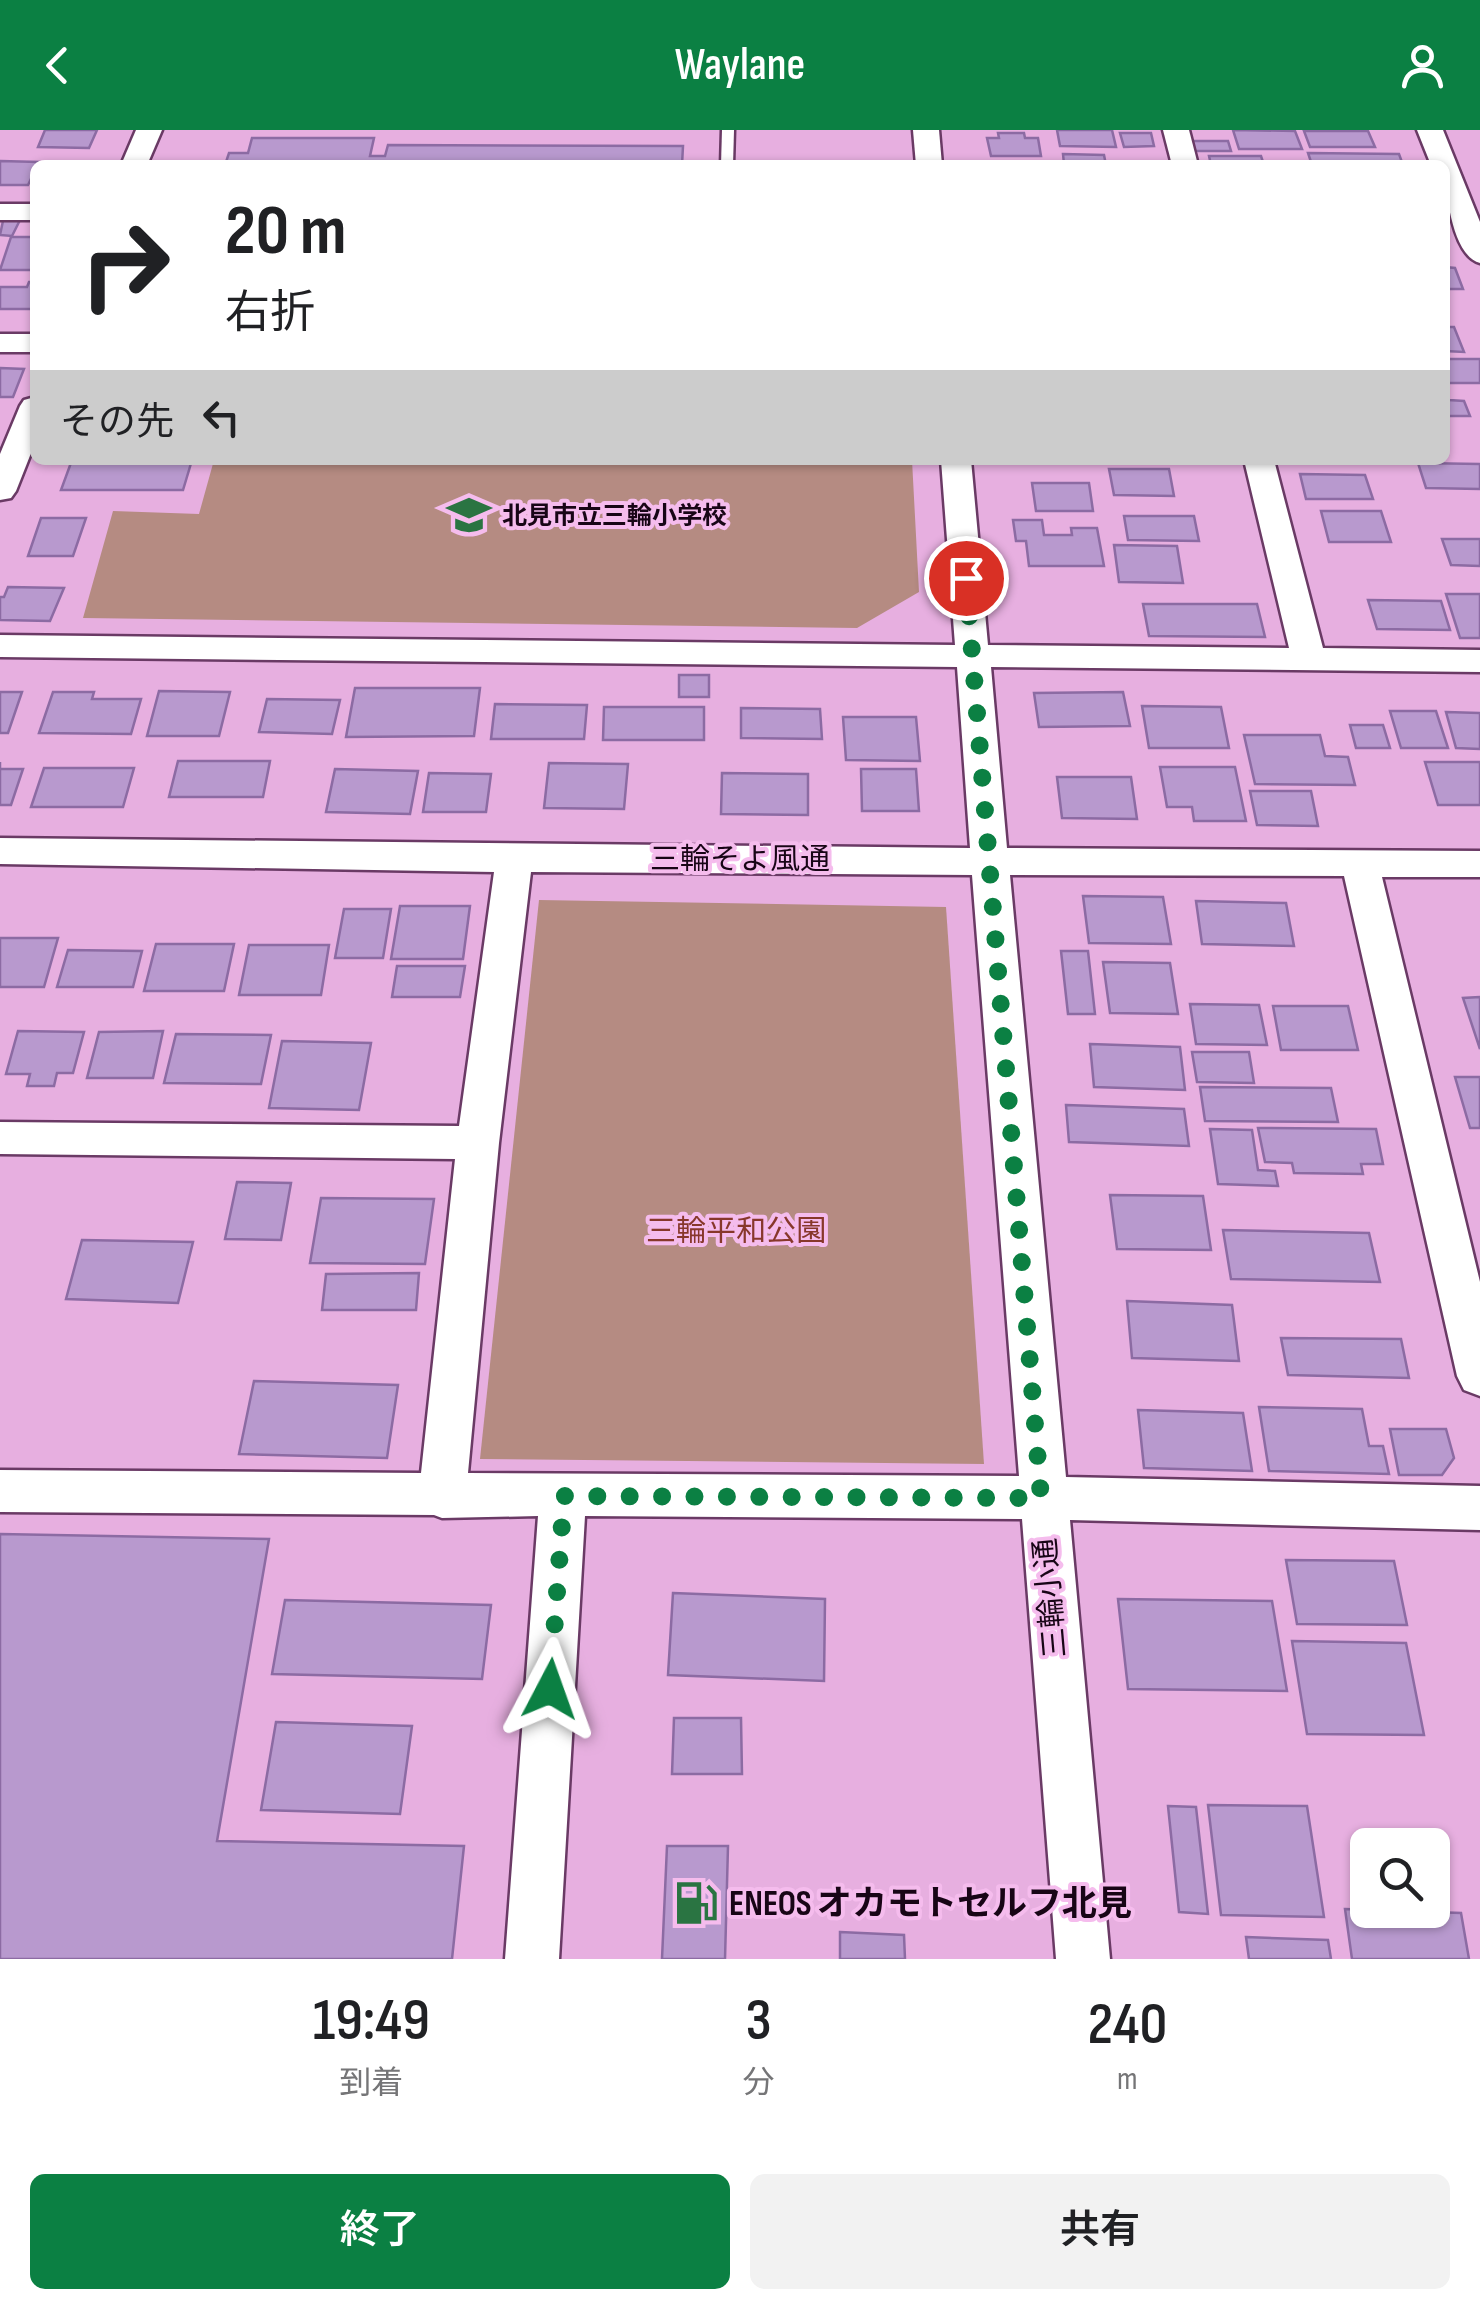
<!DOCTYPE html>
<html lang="ja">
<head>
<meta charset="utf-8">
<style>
  :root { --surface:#fff; --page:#f2f2f2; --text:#202124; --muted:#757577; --accent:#0b8043 }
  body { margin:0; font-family:"Sofia Sans Condensed","Noto Sans JP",sans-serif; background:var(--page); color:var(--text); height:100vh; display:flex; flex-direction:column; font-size:38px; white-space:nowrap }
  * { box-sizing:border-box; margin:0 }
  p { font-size:32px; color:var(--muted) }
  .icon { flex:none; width:55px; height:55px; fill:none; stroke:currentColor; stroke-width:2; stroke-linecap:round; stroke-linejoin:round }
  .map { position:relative; height:1829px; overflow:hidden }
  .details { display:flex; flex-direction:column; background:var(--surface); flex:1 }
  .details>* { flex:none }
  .banner { position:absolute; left:30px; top:30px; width:1420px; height:305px; border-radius:15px; box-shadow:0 2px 8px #0004; background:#fff; color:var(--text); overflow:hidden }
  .buttons { position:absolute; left:1350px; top:1698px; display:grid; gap:20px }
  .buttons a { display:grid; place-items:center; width:100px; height:100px; border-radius:15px; background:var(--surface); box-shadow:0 2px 8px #0004; font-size:50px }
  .pin { position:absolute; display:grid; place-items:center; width:85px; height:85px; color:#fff; margin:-42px; border:5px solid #fff; border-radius:50%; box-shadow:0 2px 10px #0007 }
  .me { position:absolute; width:110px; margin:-55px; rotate:4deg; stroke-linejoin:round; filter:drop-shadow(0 0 8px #0008) }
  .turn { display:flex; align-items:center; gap:35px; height:210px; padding:0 30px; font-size:45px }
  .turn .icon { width:130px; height:130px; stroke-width:2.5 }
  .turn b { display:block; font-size:70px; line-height:85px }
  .then { display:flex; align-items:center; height:95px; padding:0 30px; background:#0003; gap:20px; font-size:38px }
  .eta { display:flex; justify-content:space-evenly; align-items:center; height:170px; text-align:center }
  .eta b { font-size:60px; font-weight:600; line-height:70px }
  .cta { display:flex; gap:20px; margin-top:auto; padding:20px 30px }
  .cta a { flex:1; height:115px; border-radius:15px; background:var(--accent); color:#fff; font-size:40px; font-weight:600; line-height:115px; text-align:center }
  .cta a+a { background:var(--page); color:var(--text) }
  header { display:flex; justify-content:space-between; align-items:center; height:130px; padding:0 30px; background:var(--accent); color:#fff; font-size:45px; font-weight:600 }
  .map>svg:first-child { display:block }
  .green { fill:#b58b82 }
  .building { fill:#b899ce; stroke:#8c6ba3; stroke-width:2.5 }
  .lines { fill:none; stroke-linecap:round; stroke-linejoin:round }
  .service-casing { stroke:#6a3a65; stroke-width:5 }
  .minor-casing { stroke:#6a3a65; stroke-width:5 }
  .service { fill:#fff; fill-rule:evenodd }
  .minor { fill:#fff; fill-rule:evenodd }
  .route { stroke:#0b8043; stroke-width:18; stroke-dasharray:0 32.4 }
  .labels { text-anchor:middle; stroke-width:8; stroke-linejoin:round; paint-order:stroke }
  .far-poi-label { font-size:25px; font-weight:bold; fill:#180516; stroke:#f5bced; text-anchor:start }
  .street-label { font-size:30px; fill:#180516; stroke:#f5bced }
  .park-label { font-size:30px; fill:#87372b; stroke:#f5bced }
  .near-poi-label { font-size:35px; font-weight:bold; fill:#180516; stroke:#f5bced; text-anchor:start }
</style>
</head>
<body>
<header><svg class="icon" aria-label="back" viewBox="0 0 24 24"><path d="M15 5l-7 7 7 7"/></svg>Waylane<svg class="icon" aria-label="person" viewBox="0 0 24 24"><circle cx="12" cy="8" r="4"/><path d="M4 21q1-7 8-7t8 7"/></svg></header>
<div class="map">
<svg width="1480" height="1829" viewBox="0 0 1480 1829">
  <rect width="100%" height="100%" fill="#e7afe0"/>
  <g class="green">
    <polygon points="214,330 912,330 919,462 857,498 83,488 113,381 199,384"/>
    <polygon points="539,770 946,777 984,1334 480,1329"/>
  </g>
  <g class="building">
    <polygon points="45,0 97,0 89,18 38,17"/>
    <polygon points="1057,0 1112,0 1116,17 1060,16"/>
    <polygon points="1233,0 1295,1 1302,19 1239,19"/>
    <polygon points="1304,1 1368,1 1375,17 1310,17"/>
    <polygon points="998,3 1024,3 1025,8 1038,8 1041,26 991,26 987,8 999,8"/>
    <polygon points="1120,3 1151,3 1154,16 1124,17"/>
    <polygon points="252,8 374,8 370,26 385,26 388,15 683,16 682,35 225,35 229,23 248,23"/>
    <polygon points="1192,11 1228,11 1231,21 1195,21"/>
    <polygon points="1308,23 1399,24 1403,35 1312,35"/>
    <polygon points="1063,24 1104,25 1106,35 1049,35 1064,34"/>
    <polygon points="1209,26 1261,26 1264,35 1211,35"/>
    <polygon points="0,31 39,32 28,55 0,55"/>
    <polygon points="4,86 22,86 12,106 0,105"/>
    <polygon points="11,107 35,107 35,140 0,140"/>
    <polygon points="1445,137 1455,138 1463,159 1445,159"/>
    <polygon points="29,152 35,152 35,179 0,179 0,157 27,157"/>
    <polygon points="1445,197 1454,197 1464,222 1445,221"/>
    <rect x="1445" y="229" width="35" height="24"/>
    <polygon points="0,238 24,239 13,267 0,267"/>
    <polygon points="1445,262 1449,270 1464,271 1470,286 1445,286"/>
    <polygon points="72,330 192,330 183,360 61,360"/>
    <polygon points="1418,333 1480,334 1480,359 1426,358"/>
    <polygon points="1109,339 1169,339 1174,366 1114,365"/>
    <polygon points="1300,344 1365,345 1373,369 1306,369"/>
    <polygon points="1032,353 1089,353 1093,381 1036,381"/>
    <polygon points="1321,381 1381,381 1391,412 1329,412"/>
    <polygon points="1124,386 1194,386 1199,411 1128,410"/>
    <polygon points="41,388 86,388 73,426 28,426"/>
    <polygon points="1013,390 1042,390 1044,405 1072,405 1071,398 1097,398 1104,436 1029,436 1026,411 1016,411"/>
    <polygon points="1442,409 1480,409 1480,436 1451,435"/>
    <polygon points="1114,415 1177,416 1183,453 1119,452"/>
    <polygon points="8,457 64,458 50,491 0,490 0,467 4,467"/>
    <polygon points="1446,464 1480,464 1480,508 1460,508"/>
    <polygon points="1368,470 1441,471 1450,500 1377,499"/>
    <polygon points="1143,474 1257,474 1265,507 1149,506"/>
    <rect x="679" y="545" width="30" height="22"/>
    <polygon points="355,558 480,558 474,606 346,607"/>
    <polygon points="159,561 230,562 219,606 147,606"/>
    <polygon points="0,562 22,562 8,603 0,603"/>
    <polygon points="53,562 94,562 92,569 141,569 131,604 39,603"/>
    <polygon points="1123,562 1130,596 1039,597 1034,563"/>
    <polygon points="267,569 340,570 332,604 259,602"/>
    <polygon points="495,574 587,575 584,609 491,609"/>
    <polygon points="1142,576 1221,577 1229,618 1149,618"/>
    <polygon points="604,577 704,577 704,610 603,610"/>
    <polygon points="741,578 820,579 822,609 741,608"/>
    <polygon points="1390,581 1436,581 1448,618 1401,618"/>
    <polygon points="1446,582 1480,583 1480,619 1456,618"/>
    <polygon points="843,587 916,587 920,631 846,630"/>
    <polygon points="1350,595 1383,595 1390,618 1356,618"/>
    <polygon points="1244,605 1320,605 1325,626 1348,627 1355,655 1255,654"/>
    <polygon points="178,631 270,631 263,667 169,667"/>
    <polygon points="0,632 0,639 23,639 11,675 0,675"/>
    <polygon points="1425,632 1480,632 1480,675 1438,675"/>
    <polygon points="549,633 628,634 624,679 544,678"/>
    <polygon points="1160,637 1235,637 1246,691 1194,691 1192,677 1167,677"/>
    <polygon points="44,638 134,638 123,677 31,677"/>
    <polygon points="335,639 418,641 410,684 326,682"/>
    <polygon points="861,639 916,639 919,681 862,681"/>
    <polygon points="429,643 491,644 486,682 423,682"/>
    <polygon points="722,643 808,644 808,685 721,684"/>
    <polygon points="1057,647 1131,647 1137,689 1062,688"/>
    <polygon points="1250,661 1311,661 1318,696 1257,695"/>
    <polygon points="1083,766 1163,767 1171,814 1089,813"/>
    <polygon points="1196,771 1286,773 1294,816 1202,814"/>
    <polygon points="400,776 470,776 463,829 391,829"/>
    <polygon points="344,779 391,779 383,828 335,828"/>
    <polygon points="0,808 58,808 44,857 0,857"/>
    <polygon points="156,814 234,814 224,861 144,861"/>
    <polygon points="249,815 329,815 321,865 239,865"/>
    <polygon points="68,820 142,821 133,857 57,857"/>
    <polygon points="1061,821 1088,821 1095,884 1068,884"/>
    <polygon points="1103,832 1170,833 1178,884 1110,883"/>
    <polygon points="397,836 465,836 460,867 392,867"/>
    <polygon points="1480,867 1480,919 1463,868"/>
    <polygon points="1190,874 1259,875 1267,915 1196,914"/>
    <polygon points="1273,876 1348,876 1358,920 1281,920"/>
    <polygon points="18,901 84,902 73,943 57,943 54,956 27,956 30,944 6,944"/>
    <polygon points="163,901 153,948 87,948 99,902"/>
    <polygon points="176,904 271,905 261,954 164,953"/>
    <polygon points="282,911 371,913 359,980 269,978"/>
    <polygon points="1090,914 1180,917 1185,960 1094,957"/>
    <polygon points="1192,922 1249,922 1254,953 1197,952"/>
    <polygon points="1455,947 1480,947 1480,998 1470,998"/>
    <polygon points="1200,957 1331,958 1338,992 1205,991"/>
    <polygon points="1066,975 1184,979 1189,1016 1069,1012"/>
    <polygon points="1258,998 1376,999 1383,1034 1361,1034 1363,1044 1294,1043 1292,1033 1265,1032"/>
    <polygon points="1210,999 1252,1000 1258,1040 1275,1041 1278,1056 1218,1054"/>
    <polygon points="237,1052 291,1053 281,1110 225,1109"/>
    <polygon points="1110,1065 1203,1066 1211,1120 1117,1119"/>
    <polygon points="321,1068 434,1069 425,1134 310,1133"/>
    <polygon points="1223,1100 1369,1103 1380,1152 1231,1149"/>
    <polygon points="82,1110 193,1112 178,1173 66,1169"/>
    <polygon points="419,1143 416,1180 322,1180 326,1144"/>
    <polygon points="1127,1171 1232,1175 1239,1231 1132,1228"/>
    <polygon points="1281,1208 1401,1209 1409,1248 1288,1245"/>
    <polygon points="254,1251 398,1255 387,1328 239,1324"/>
    <polygon points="1259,1277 1362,1279 1369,1316 1383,1316 1389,1344 1269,1341"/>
    <polygon points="1138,1280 1243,1283 1252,1341 1144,1338"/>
    <polygon points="1390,1299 1446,1299 1454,1328 1442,1345 1399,1345"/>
    <polygon points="0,1404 269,1409 217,1711 464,1716 452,1829 0,1829"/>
    <polygon points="1286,1430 1394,1431 1407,1495 1297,1494"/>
    <polygon points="673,1463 825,1469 824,1551 668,1545"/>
    <polygon points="1118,1469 1272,1471 1287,1561 1128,1559"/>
    <polygon points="285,1470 491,1475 482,1549 272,1544"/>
    <polygon points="1292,1511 1406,1513 1424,1605 1307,1604"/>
    <polygon points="674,1588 741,1588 742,1644 672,1644"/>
    <polygon points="276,1592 412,1596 400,1684 261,1680"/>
    <polygon points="1208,1675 1307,1676 1324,1787 1221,1785"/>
    <polygon points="1168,1676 1196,1677 1208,1784 1179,1782"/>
    <polygon points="667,1716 728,1716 725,1829 662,1829"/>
    <polygon points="1345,1779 1461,1783 1469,1829 1352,1829"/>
    <polygon points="840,1802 904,1805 905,1829 840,1829"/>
    <polygon points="1246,1807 1328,1810 1331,1829 1249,1829"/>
  </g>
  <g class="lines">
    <g class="service-casing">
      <polygon id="service" points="722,0 734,0 733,35 721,35"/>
    </g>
    <g class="minor-casing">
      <g id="minor">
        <polygon points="136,0 162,0 147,35 121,35"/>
        <polygon points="913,0 939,0 942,35 916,35"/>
        <polygon points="1163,0 1189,0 1198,35 1172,35"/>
        <path d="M1417,0H1443L1480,92V133C1452,126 1445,60 1445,35H1431Z"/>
        <rect x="0" y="74" width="35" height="16"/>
        <rect x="0" y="204" width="35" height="18"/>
        <polygon points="35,267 35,313 16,361 11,368 0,370 0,324 20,276 24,270"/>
        <path d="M941,330H971L988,515L1289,518L1244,330H1274L1323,518L1480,520V542L991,537L1007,718L1480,721V747H1382L1480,1152V1266L1464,1260L1457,1246L1344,746L1010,745L1066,1347L1480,1356V1400L1070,1390L1110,1829H1056L1022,1389L585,1386L559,1829H505L538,1386L442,1388L434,1385L0,1382V1340L421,1343L455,1029L0,1024V992L459,996L494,742L0,734V708L970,718L957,537L0,527V505L955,515ZM531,742L972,745L1019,1346L468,1343L499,1013Z"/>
      </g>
    </g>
    <use href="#service" class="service"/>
    <use href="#minor" class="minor"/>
  </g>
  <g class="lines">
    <polyline class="route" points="550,1559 564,1366 1041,1368 966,448"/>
  </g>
  <defs>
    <g id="school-bare" transform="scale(3.45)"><path d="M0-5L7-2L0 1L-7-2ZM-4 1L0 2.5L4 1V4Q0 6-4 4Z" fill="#2a7442" stroke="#f5bced" stroke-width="2.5" paint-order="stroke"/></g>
    <g id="fuel-bare" transform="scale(3.45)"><path d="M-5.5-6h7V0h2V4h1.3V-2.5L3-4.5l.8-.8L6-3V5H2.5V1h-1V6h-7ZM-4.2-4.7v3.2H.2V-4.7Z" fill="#2a7442" stroke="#f5bced" stroke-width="2.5" paint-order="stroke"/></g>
  </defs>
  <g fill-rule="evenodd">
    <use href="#school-bare" x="469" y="385"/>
    <use href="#fuel-bare" x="696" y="1773"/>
  </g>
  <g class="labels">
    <g class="far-poi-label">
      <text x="502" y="394">北見市立三輪小学校</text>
    </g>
    <g class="street-label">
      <text x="740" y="739">三輪そよ風通</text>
      <text transform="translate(1050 1468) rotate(-95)" y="10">三輪小通</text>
    </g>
    <g class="park-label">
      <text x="736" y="1111">三輪平和公園</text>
    </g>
    <g class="near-poi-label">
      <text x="729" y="1785">ENEOS オカモトセルフ北見</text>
    </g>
  </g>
</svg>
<div class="buttons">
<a><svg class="icon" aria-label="search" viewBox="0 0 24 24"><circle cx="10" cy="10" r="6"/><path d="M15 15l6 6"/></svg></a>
</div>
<div class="pin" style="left:966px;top:448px;background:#d93025"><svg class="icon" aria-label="arrive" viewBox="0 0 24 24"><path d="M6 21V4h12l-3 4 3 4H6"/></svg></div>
<svg class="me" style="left:550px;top:1559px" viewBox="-20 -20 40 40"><path d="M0-17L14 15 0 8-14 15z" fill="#0b8043" stroke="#fff" stroke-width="4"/></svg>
<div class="banner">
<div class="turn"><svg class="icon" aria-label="right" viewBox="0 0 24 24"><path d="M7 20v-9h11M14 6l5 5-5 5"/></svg><div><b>20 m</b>右折</div></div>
<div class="then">その先<svg class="icon" aria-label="left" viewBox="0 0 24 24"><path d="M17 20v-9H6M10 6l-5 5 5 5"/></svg></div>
</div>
</div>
<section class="details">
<div class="eta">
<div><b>19:49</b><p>到着</p></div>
<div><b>3</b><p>分</p></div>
<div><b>240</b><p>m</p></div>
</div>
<div class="cta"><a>終了</a><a>共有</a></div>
</section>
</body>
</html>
